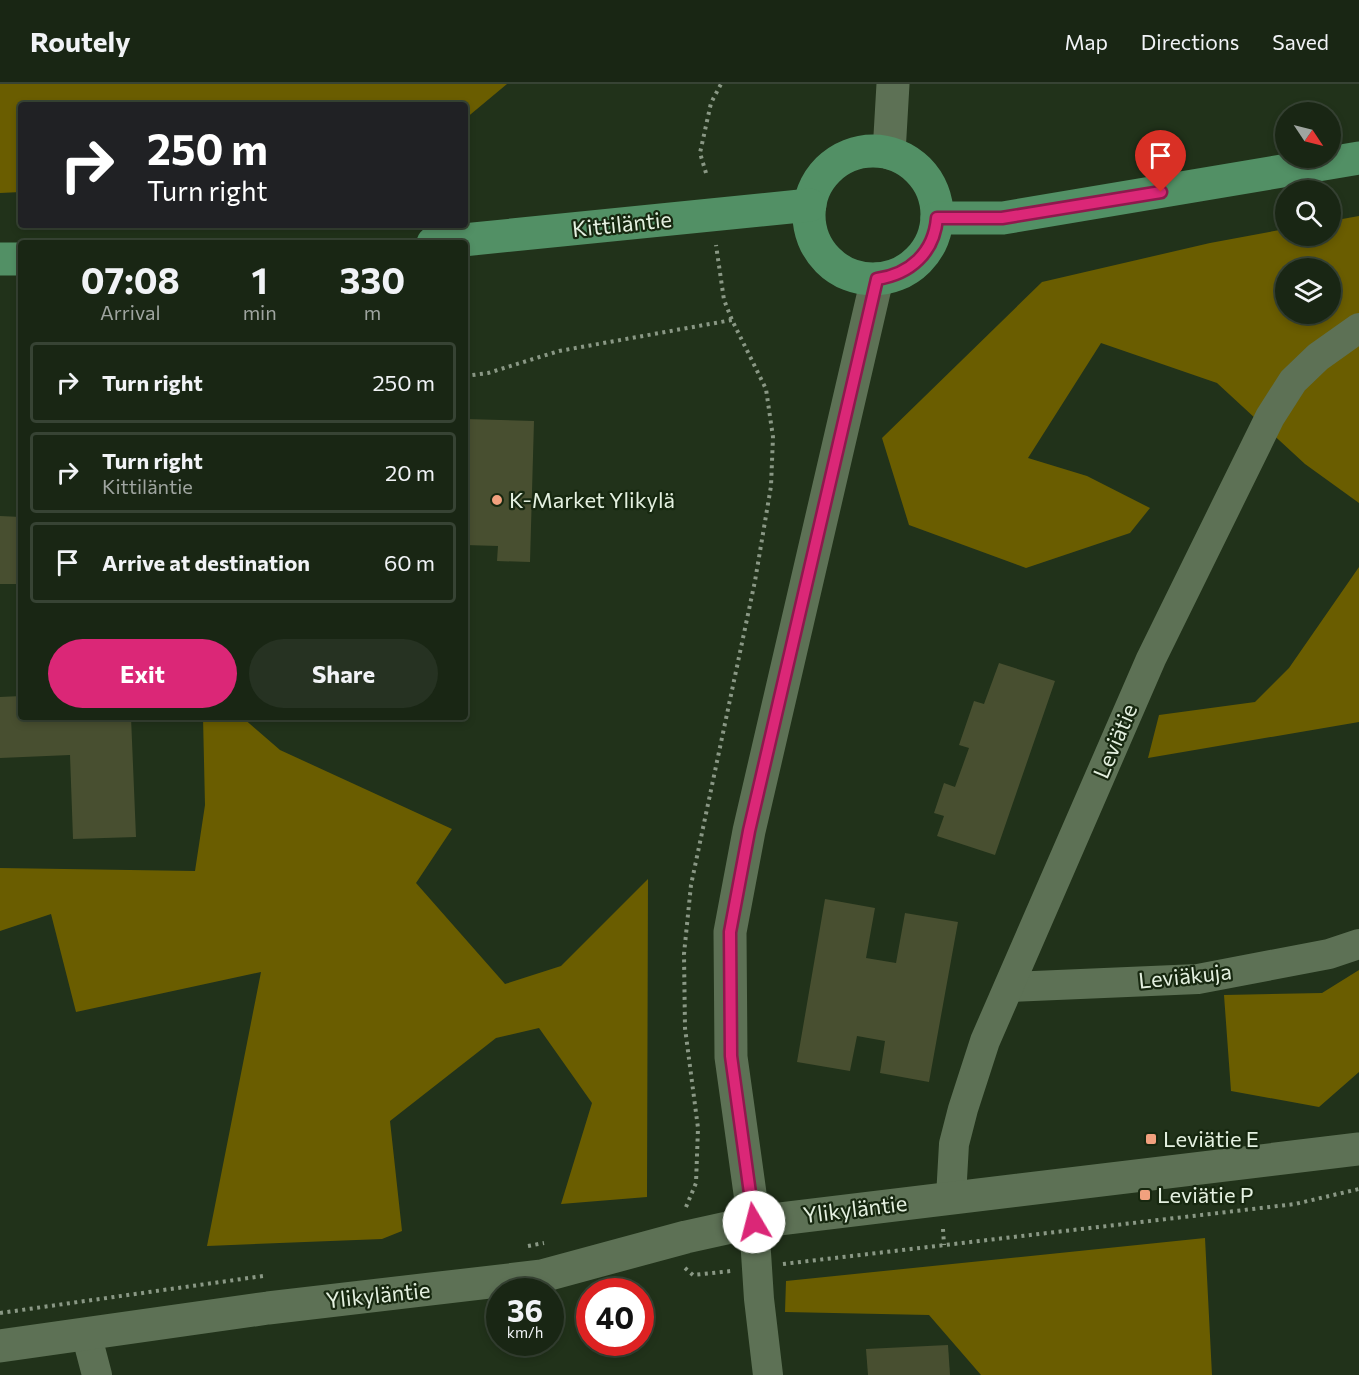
<!DOCTYPE html>
<html lang="en">
<head>
<meta charset="utf-8">
<style>
  :root { --surface:#192614; --page:#263222; --text:#f1f3f6; --muted:#9fa5a0; --line:#374334; --accent:#db2777 }
  body { margin:0; font-family:Commissioner,sans-serif; background:var(--page); color:var(--text); height:100vh; display:flex; flex-direction:column; font-size:22px; white-space:nowrap }
  * { box-sizing:border-box; margin:0 }
  p { font-size:20px; color:var(--muted) }
  .icon { flex:none; width:33px; height:33px; fill:none; stroke:currentColor; stroke-width:2; stroke-linecap:round; stroke-linejoin:round }
  .map { position:relative; flex:1; overflow:hidden }
  .drawer { position:absolute; left:18px; top:156px; width:450px; height:480px; display:flex; flex-direction:column; background:var(--surface); border-radius:6px; box-shadow:0 3px 9px #0003,0 0 0 2px var(--line) }
  .drawer>* { flex:none }
  .guide { position:absolute; left:18px; top:18px; width:450px; height:126px; border-radius:6px; box-shadow:0 3px 9px #0003,0 0 0 2px var(--line); background:#202124; color:#fff; overflow:hidden }
  .needle { width:39px; rotate:125deg }
  .controls { position:absolute; left:1275px; top:18px; display:grid; gap:12px }
  .controls a { display:grid; place-items:center; width:66px; height:66px; border-radius:50%; background:var(--surface); box-shadow:0 3px 9px #0003,0 0 0 2px var(--line); font-size:30px }
  .speed { position:absolute; left:486px; top:1194px; display:flex; gap:12px; font-size:30px; font-weight:700; text-align:center }
  .speed>* { display:grid; place-content:center; width:78px; height:78px; border-radius:50%; background:var(--surface); box-shadow:0 3px 9px #0003,0 0 0 2px var(--line); line-height:1 }
  .speed small { font-size:15px; font-weight:400 }
  .speed .limit { border:9px solid #d22; background:#fff; color:#111 }
  .pin { position:absolute; display:grid; place-items:center; width:51px; height:51px; color:#fff; margin:-62px -26px; border-radius:50% 50% 50% 0; rotate:-45deg; box-shadow:0 0 6px #0007 }
  .pin .icon { rotate:45deg }
  .me { position:absolute; width:66px; margin:-33px; rotate:352deg; stroke-linejoin:round; filter:drop-shadow(0 0 4px #0008) }
  .turn { display:flex; align-items:center; gap:21px; height:126px; padding:0 30px; font-size:27px }
  .turn .icon { width:78px; height:78px; stroke-width:2.5 }
  .turn b { display:block; font-size:42px; line-height:51px }
  .eta { display:flex; justify-content:space-evenly; align-items:center; height:102px; text-align:center }
  .eta b { font-size:36px; font-weight:700; line-height:42px }
  .primary-button { display:flex; gap:12px; margin-top:auto; padding:12px 30px }
  .primary-button a { flex:1; height:69px; border-radius:36px; background:var(--accent); color:#fff; font-size:24px; font-weight:700; line-height:69px; text-align:center }
  .primary-button a+a { background:var(--page); color:var(--text) }
  ul { padding:0; list-style:none }
  li { display:flex; align-items:center; gap:18px; height:81px; margin:0 12px 9px; padding:0 18px; border:3px solid var(--line); border-radius:6px }
  li div { flex:1 }
  li b { display:block; font-size:22px }
  li em { font-style:normal }
  header { display:flex; align-items:center; gap:36px; box-sizing:border-box; height:84px; padding:0 30px; background:var(--surface); border-bottom:2px solid var(--line) }
  header strong { font-size:28px }
  nav { display:flex; gap:33px; margin-inline-start:auto; font-size:21px }
  .map>svg:first-child { display:block }
  .forest { fill:#6a5d00; fill-rule:evenodd }
  .building { fill:#484f30 }
  .lines { fill:none; stroke-linecap:round; stroke-linejoin:round }
  .path { stroke:#8a9885; stroke-width:4; stroke-dasharray:3 4.5; stroke-linecap:butt }
  .street { stroke:#5d7155; stroke-width:30 }
  .secondary { stroke:#5d7155; stroke-width:33 }
  .primary { stroke:#529065; stroke-width:33 }
  .route-casing { stroke:#8e194d; stroke-width:15 }
  .route { stroke:#db2777; stroke-width:10 }
  .poi-dot { fill:#f2a17e; stroke:#172810; stroke-width:2 }
  .labels { text-anchor:middle; stroke-width:4.5; stroke-linejoin:round; paint-order:stroke }
  .street-label { font-size:22px; fill:#e4f0e0; stroke:#172810 }
  .poi-label { font-size:22px; fill:#e4f0e0; stroke:#172810; text-anchor:start }
</style>
</head>
<body>
<header>
<strong>Routely</strong>
<nav><a>Map</a><a>Directions</a><a>Saved</a></nav>
</header>
<div class="map">
<svg width="1359" height="1291" viewBox="0 0 1359 1291">
  <rect width="100%" height="100%" fill="#21321a"/>
  <g class="forest">
    <polygon points="0,0 507,0 465,35 465,21 21,21 21,108 0,109"/>
    <path d="M1359,132V419L1305,380L1217,299L1101,259L1028,374L1087,392L1150,424L1130,449L1026,484L909,441L882,354L1042,198L1210,159L1285,145L1286,152H1330L1331,137ZM1286,184H1330V230H1286Z"/>
    <polygon points="1359,483 1359,638 1148,674 1159,631 1255,618 1289,584"/>
    <polygon points="203,633 242,633 280,666 452,745 416,799 505,900 561,882 648,795 647,1113 561,1120 592,1019 539,944 496,954 390,1037 402,1147 382,1155 207,1162 261,888 76,928 51,830 0,847 0,784 195,787 205,721"/>
    <polygon points="1359,886 1359,988 1319,1023 1231,1007 1224,911 1322,909"/>
    <polygon points="1205,1154 1212,1291 981,1291 929,1231 785,1228 786,1197"/>
  </g>
  <g class="building">
    <polygon points="465,335 534,337 530,478 497,477 498,462 465,461"/>
    <polygon points="0,432 21,433 21,500 0,500"/>
    <polygon points="999,579 1055,597 995,771 937,752 944,732 934,729 944,699 955,703 969,664 959,661 974,617 984,620"/>
    <polygon points="21,612 21,633 131,633 136,753 73,755 70,671 0,674 0,613"/>
    <polygon points="825,815 875,824 866,874 896,879 905,829 958,838 929,998 880,989 885,957 857,952 850,987 797,978"/>
    <polygon points="948,1261 950,1291 868,1291 866,1265"/>
  </g>
  <g class="lines">
    <g class="path">
      <polyline points="706,89 700,69 711,19 721,0"/>
      <polyline points="465,292 488,289 559,267 732,236"/>
      <polyline points="686,1123 696,1099 698,1044 685,944 684,870 691,801 755,497 771,402 773,353 766,305 732,236 724,216 716,161"/>
      <polyline points="943,1145 944,1161"/>
      <polyline points="528,1162 544,1159"/>
      <polyline points="783,1180 1295,1120 1359,1105"/>
      <polyline points="685,1184 693,1191 731,1187"/>
      <polyline points="0,1229 263,1192 263,1196"/>
    </g>
    <g class="street">
      <polyline points="1009,903 1198,895 1329,870 1359,860"/>
      <polyline points="951,1113 954,1060 963,1025 985,957 1151,575 1270,333 1293,297 1318,273 1359,244"/>
      <polyline points="754,1138 759,1215 768,1291"/>
      <polyline points="86,1249 97,1291"/>
    </g>
    <g class="secondary">
      <polyline points="889,69 893,0"/>
      <polyline points="754,1138 731,973 730,848 749,747 877,195"/>
      <polyline points="0,1262 268,1224 542,1192 686,1153 754,1138 1359,1065"/>
    </g>
    <g class="primary">
      <circle cx="873" cy="131" r="64"/>
      <polyline points="937,134 1003,134 1359,74"/>
      <polyline points="433,159 810,121"/>
      <polyline points="0,175 21,175"/>
    </g>
  </g>
  <g class="lines">
    <g class="route-casing">
      <path id="route" d="M754,1138L731,972L730,848L749,747L877,195C910,190 934,169 937,134H1002L1161,108"/>
    </g>
    <use href="#route" class="route"/>
  </g>
  <g class="poi-dot">
    <circle cx="497" cy="416" r="6"/>
    <rect x="1145" y="1049" width="12" height="12" rx="3"/>
    <rect x="1139" y="1105" width="12" height="12" rx="3"/>
  </g>
  <g class="labels">
    <g class="street-label">
      <text transform="translate(622 140) rotate(-6)" y="8">Kittiläntie</text>
      <text transform="translate(1115 657) rotate(-67)" y="8">Leviätie</text>
      <text transform="translate(1185 892) rotate(-6)" y="8">Leviäkuja</text>
      <text transform="translate(855 1125) rotate(-7)" y="8">Ylikyläntie</text>
      <text transform="translate(378 1211) rotate(-6)" y="8">Ylikyläntie</text>
    </g>
    <g class="poi-label">
      <text x="509" y="424">K-Market Ylikylä</text>
      <text x="1163" y="1063">Leviätie E</text>
      <text x="1157" y="1119">Leviätie P</text>
    </g>
  </g>
</svg>
<div class="controls">
<a><svg class="needle" viewBox="-14 -14 28 28"><path d="M0-13l5 13h-10z" fill="#e53935"/><path d="M0 13l5-13h-10z" fill="#9fa5a0"/></svg></a>
<a><svg class="icon" aria-label="search" viewBox="0 0 24 24"><circle cx="10" cy="10" r="6"/><path d="M15 15l6 6"/></svg></a>
<a><svg class="icon" aria-label="layers" viewBox="0 0 24 24"><path d="M12 4l9 5-9 5-9-5zM3 14l9 5 9-5"/></svg></a>
</div>
<div class="speed"><div>36<small>km/h</small></div><div class="limit">40</div></div>
<div class="pin" style="left:1161px;top:108px;background:#d93025"><svg class="icon" aria-label="arrive" viewBox="0 0 24 24"><path d="M6 21V4h12l-3 4 3 4H6"/></svg></div>
<svg class="me" style="left:754px;top:1138px" viewBox="-20 -20 40 40"><circle r="19" fill="#fff"/><path d="M0-13L10 11 0 6-10 11z" fill="#db2777"/></svg>
<div class="guide">
<div class="turn"><svg class="icon" aria-label="right" viewBox="0 0 24 24"><path d="M7 20v-9h11M14 6l5 5-5 5"/></svg><div><b>250 m</b>Turn right</div></div>
</div>
<section class="drawer">
<div class="eta">
<div><b>07:08</b><p>Arrival</p></div>
<div><b>1</b><p>min</p></div>
<div><b>330</b><p>m</p></div>
</div>
<ul>
<li><svg class="icon" aria-label="right" viewBox="0 0 24 24"><path d="M7 20v-9h11M14 6l5 5-5 5"/></svg><div><b>Turn right</b></div><em>250 m</em></li>
<li><svg class="icon" aria-label="right" viewBox="0 0 24 24"><path d="M7 20v-9h11M14 6l5 5-5 5"/></svg><div><b>Turn right</b><p>Kittiläntie</p></div><em>20 m</em></li>
<li><svg class="icon" aria-label="arrive" viewBox="0 0 24 24"><path d="M6 21V4h12l-3 4 3 4H6"/></svg><div><b>Arrive at destination</b></div><em>60 m</em></li>
</ul>
<div class="primary-button"><a>Exit</a><a>Share</a></div>
</section>
</div>
</body>
</html>
